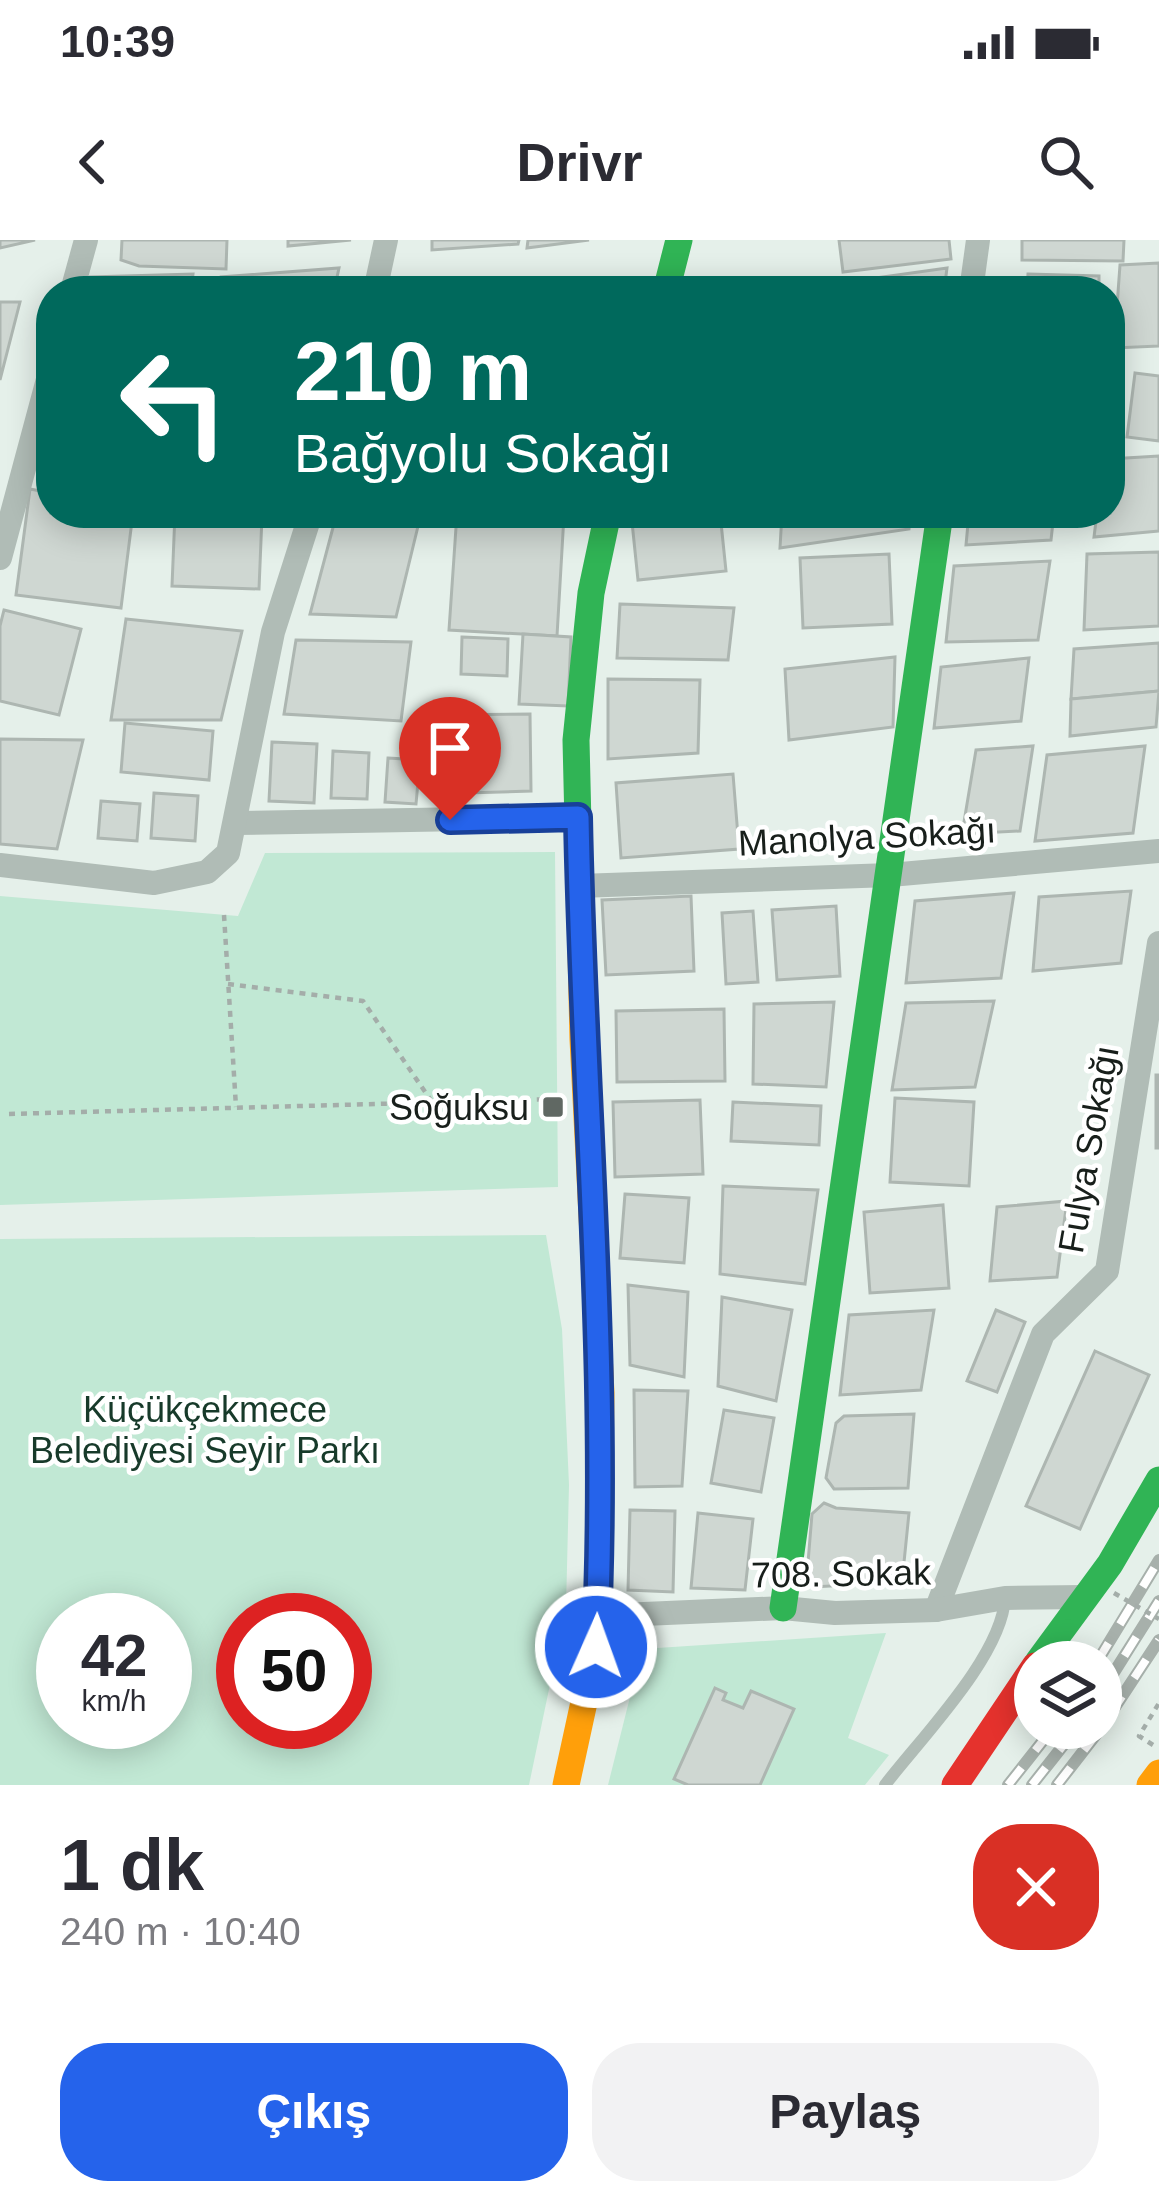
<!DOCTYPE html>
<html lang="tr">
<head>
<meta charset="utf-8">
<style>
  :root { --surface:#fff; --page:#f2f2f3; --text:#2b2b33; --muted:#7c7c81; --accent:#2563eb }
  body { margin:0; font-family:Helvetica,sans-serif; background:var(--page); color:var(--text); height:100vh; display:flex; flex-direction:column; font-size:45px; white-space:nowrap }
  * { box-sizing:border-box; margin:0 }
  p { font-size:39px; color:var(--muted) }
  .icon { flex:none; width:66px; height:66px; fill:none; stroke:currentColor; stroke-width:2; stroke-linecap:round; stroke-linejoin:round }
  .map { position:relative; height:1545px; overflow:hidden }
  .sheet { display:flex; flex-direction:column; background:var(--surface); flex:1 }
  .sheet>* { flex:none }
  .guide { position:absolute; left:36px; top:36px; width:1089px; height:252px; border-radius:48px; box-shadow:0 6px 30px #0003; background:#00695c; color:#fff; overflow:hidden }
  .controls { position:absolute; left:1014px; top:1401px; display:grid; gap:24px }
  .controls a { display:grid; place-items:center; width:108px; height:108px; border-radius:50%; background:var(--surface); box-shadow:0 6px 30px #0003; font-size:60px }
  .speed { position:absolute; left:36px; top:1353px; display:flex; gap:24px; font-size:60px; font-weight:700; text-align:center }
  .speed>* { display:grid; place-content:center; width:156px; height:156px; border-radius:50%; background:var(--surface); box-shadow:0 6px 30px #0003; line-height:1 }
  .speed small { font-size:30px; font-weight:400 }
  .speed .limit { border:18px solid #d22; background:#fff; color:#111 }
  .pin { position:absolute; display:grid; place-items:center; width:102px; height:102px; color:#fff; margin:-123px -51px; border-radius:50% 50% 50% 0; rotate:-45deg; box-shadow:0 0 12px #0007 }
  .pin .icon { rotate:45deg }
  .me { position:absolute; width:132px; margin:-66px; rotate:2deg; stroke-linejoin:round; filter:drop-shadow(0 0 9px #0008) }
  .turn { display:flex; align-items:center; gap:42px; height:252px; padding:0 60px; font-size:54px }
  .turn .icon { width:156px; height:156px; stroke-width:2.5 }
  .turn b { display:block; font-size:84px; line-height:102px }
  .round { display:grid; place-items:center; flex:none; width:126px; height:126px; border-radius:48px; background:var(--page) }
  .summary { display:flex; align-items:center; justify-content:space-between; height:204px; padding:0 60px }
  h1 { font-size:72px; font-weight:700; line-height:90px }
  .button { display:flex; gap:24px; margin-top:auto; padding:24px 60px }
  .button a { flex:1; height:138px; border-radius:48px; background:var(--accent); color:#fff; font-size:48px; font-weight:700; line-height:138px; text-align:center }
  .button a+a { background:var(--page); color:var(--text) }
  .status { display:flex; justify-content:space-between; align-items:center; height:84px; padding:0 60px; background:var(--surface); direction:ltr }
  .status svg { height:33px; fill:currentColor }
  header { display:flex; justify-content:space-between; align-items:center; height:156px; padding:0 60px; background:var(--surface); font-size:54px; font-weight:700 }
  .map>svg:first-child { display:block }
  .green { fill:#c1e8d4; fill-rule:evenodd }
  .building { fill:#cfd7d2; stroke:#adb6b1; stroke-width:3 }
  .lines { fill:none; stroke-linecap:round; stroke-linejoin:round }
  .path { stroke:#a4ada9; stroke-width:4.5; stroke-dasharray:6 6; stroke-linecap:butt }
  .lane { stroke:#b0bcb6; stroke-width:12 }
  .street { stroke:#b0bcb6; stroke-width:24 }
  .fast { stroke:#30b455; stroke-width:27 }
  .slow { stroke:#ff9f0a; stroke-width:27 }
  .jam { stroke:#e5322d; stroke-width:27 }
  .rail-casing { stroke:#a7b0ab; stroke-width:12 }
  .rail { stroke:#fff; stroke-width:8; stroke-dasharray:22; stroke-linecap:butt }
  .path-bridge { stroke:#a4ada9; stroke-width:4.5; stroke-dasharray:6 6; stroke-linecap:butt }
  .route-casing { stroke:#184099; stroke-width:30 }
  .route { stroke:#2563eb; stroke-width:21 }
  .poi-dot { fill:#606863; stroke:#fff; stroke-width:4.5 }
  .labels { text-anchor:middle; stroke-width:9; stroke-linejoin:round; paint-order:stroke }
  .street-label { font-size:36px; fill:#181f1b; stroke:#fff }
  .poi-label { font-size:36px; fill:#181f1b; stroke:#fff; text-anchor:end }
  .park-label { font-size:36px; fill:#173a2a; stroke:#fff }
</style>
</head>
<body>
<div class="status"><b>10:39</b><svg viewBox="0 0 49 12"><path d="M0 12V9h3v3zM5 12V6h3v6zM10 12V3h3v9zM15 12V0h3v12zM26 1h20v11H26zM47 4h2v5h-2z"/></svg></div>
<header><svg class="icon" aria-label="back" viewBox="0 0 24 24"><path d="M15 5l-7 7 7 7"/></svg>Drivr<svg class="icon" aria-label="search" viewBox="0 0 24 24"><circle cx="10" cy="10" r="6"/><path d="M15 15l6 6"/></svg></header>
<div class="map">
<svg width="1159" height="1545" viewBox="0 0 1159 1545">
  <rect width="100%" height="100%" fill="#e5f0ea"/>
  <g class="green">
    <polygon points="555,612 558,947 0,965 0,656 238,676 265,613"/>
    <path d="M546,995L562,1089L569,1245L566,1368L529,1545H0V999ZM165,1380V1482H63V1380ZM243,1380H345V1482H243Z"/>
    <polygon points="886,1393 848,1498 889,1515 865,1545 608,1545 642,1409"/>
  </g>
  <g class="building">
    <polygon points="0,0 35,0 0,8"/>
    <polygon points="122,0 227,0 226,29 139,26 121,20"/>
    <polygon points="288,0 351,0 288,6"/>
    <polygon points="432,0 519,0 518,4 432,10"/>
    <polygon points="528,0 589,0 527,8"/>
    <polygon points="839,0 949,0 951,19 843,32"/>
    <polygon points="1022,0 1124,0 1123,21 1022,20"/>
    <polygon points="1159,23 1159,106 1114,108 1120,25"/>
    <polygon points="339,28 334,51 219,51 221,37"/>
    <polygon points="947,28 944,51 818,51 818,46"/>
    <polygon points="193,34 191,51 87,51 90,37"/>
    <polygon points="1028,34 1099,36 1099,51 1027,51"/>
    <polygon points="0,62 20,62 0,140"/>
    <polygon points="1135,133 1159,136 1159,201 1127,197"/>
    <polygon points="1159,216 1159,291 1094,297 1097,273 1110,273 1110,219"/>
    <polygon points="30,249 51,253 51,273 133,273 121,368 16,355"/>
    <polygon points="175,273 262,276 259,349 172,346"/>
    <polygon points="457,273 564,275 557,396 449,390"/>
    <polygon points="720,273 726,331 638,340 632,282"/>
    <polygon points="782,273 910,273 909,289 780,308"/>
    <polygon points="969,273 1054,273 1051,300 966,305"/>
    <polygon points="420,278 396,377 310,374 335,280"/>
    <polygon points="1159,312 1159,386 1084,390 1087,314"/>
    <polygon points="889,314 892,384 803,388 800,318"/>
    <polygon points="1050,321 1038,400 946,402 954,326"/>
    <polygon points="620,364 734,368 728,420 617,418"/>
    <polygon points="4,370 81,389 59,475 0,461 0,386"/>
    <polygon points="126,379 242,391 221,480 111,480"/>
    <polygon points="523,394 571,397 568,466 519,464"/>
    <polygon points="462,397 508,399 507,436 461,434"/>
    <polygon points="296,400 411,402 401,481 284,474"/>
    <polygon points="1159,403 1159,451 1071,459 1074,409"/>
    <polygon points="895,417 893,487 789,500 785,429"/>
    <polygon points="1029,418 1021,481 934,488 941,427"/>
    <polygon points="608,439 700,440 698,513 608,519"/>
    <polygon points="1159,451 1156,487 1070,496 1071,459"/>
    <polygon points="530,474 531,551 431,554 432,475"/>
    <polygon points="125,483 213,491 209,540 121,532"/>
    <polygon points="0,499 83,500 57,609 0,604"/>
    <polygon points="272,502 317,504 314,563 269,561"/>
    <polygon points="1033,506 1020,591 962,594 976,510"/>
    <polygon points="1145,506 1133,593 1035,601 1047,515"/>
    <polygon points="333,511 369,513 367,559 331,558"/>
    <polygon points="388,518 420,520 416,564 385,562"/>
    <polygon points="733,534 739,609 621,618 616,543"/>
    <polygon points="154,553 198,556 195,601 151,598"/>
    <polygon points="101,561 140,564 137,601 98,598"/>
    <polygon points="1131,651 1121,723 1033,731 1039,657"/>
    <polygon points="1014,653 1001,738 906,743 915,661"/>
    <polygon points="691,656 694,731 606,735 602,660"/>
    <polygon points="836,666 840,736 777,740 772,670"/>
    <polygon points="753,671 758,742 726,744 722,673"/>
    <polygon points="994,761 975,847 892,850 906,763"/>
    <polygon points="834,762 826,847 753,844 754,764"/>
    <polygon points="724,769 725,841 617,842 616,771"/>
    <rect x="1156" y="835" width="3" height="73"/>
    <polygon points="895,858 974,862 969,946 890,942"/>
    <polygon points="700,860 703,934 615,937 613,862"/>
    <polygon points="733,862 821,866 819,905 731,901"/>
    <polygon points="723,946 818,950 805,1044 720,1034"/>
    <polygon points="625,954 689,958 684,1023 620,1018"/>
    <polygon points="1067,961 1057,1037 990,1041 997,967"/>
    <polygon points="943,965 949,1048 870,1053 864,972"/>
    <polygon points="628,1045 688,1052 684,1137 630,1125"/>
    <polygon points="722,1057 792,1070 776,1161 718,1146"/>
    <polygon points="934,1070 921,1150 840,1155 849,1075"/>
    <polygon points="996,1070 1025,1082 997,1152 967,1141"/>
    <polygon points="1095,1111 1149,1135 1080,1289 1026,1266"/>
    <polygon points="634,1150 688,1151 682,1246 635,1247"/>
    <polygon points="724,1170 774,1178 761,1252 711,1243"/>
    <polygon points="914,1174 908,1248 834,1249 826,1238 836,1183 844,1176"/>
    <polygon points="824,1263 836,1268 909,1273 902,1342 813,1347 807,1335 812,1274"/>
    <polygon points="630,1270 675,1271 673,1352 628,1350"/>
    <polygon points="698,1273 753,1279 745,1350 691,1348"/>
    <polygon points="715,1448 726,1453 723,1460 743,1468 751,1451 794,1469 760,1545 688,1545 674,1539"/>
  </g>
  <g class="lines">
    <g class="path">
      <polyline points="224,675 236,867"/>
      <polyline points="228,744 363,761 432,862"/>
      <polyline points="9,874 557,859"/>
      <polyline points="1153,1505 1139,1496 1159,1463"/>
    </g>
    <path class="lane" d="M885,1545C921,1498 1002,1416 1005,1358"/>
    <g class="street">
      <polyline points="72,51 86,0"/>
      <polyline points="375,51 386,0"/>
      <polyline points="971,51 978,0"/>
      <polyline points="0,318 51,128"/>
      <polyline points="236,583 578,577"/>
      <polyline points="0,625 154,643 207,632 228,613 273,392 311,273"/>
      <polyline points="579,646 890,635 1159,611"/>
      <polyline points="936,1370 1043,1094 1107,1031 1159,703"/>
      <polyline points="598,1376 783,1368 835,1373 936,1370 1005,1358 1085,1357"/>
    </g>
    <g class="fast">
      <polyline points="666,51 679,0"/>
      <polyline points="579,627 576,500 591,353 608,273"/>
      <polyline points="783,1368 940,273"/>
      <polyline points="1038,1422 1110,1324 1159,1240"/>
    </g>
    <g class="slow">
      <polyline points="566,1545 596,1407 598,1376 601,1153 583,799 579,627"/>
      <polyline points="1150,1545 1159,1533"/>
    </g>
    <polyline class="jam" points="955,1545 1035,1426"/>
    <g class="rail-casing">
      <g id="rail">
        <polyline points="1097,1422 1159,1320"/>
        <polyline points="1101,1453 1159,1361"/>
        <polyline points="1008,1545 1053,1488"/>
        <polyline points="1032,1545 1077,1488"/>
        <polyline points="1057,1545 1102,1487 1159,1400"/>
      </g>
    </g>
    <use href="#rail" class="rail"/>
    <polyline class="path-bridge" points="1114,1353 1159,1379"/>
  </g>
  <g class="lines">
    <g class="route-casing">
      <path id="route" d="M450,580L578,577C583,854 610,1130 596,1407"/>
    </g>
    <use href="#route" class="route"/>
  </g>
  <rect class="poi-dot" x="541" y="855" width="24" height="24" rx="6"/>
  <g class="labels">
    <g class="street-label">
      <text transform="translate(867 596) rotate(-3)" y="13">Manolya Sokağı</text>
      <text transform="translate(1088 909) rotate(-80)" y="13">Fulya Sokağı</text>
      <text transform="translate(841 1333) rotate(-1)" y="13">708. Sokak</text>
    </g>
    <g class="poi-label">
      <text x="529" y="880">Soğuksu</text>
    </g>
    <g class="park-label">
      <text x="205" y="1182">Küçükçekmece<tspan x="205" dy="41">Belediyesi Seyir Parkı</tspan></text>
    </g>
  </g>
</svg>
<div class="controls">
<a><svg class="icon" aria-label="layers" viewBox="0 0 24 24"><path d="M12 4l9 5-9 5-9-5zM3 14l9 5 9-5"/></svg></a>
</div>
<div class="speed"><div>42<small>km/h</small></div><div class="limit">50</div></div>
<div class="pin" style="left:450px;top:580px;background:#d93025"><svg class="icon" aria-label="arrive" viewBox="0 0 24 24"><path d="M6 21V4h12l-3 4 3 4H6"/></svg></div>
<svg class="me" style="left:596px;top:1407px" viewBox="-20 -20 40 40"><circle r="17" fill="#2563eb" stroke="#fff" stroke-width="3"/><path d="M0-11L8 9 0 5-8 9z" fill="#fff"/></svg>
<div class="guide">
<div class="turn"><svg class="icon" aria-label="left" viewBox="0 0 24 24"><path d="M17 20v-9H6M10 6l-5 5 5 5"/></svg><div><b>210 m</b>Bağyolu Sokağı</div></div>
</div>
</div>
<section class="sheet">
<div class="summary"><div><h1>1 dk</h1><p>240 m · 10:40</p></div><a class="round" style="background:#d93025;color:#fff"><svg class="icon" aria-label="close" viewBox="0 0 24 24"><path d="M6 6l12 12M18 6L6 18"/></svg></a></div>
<div class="button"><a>Çıkış</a><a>Paylaş</a></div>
</section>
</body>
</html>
